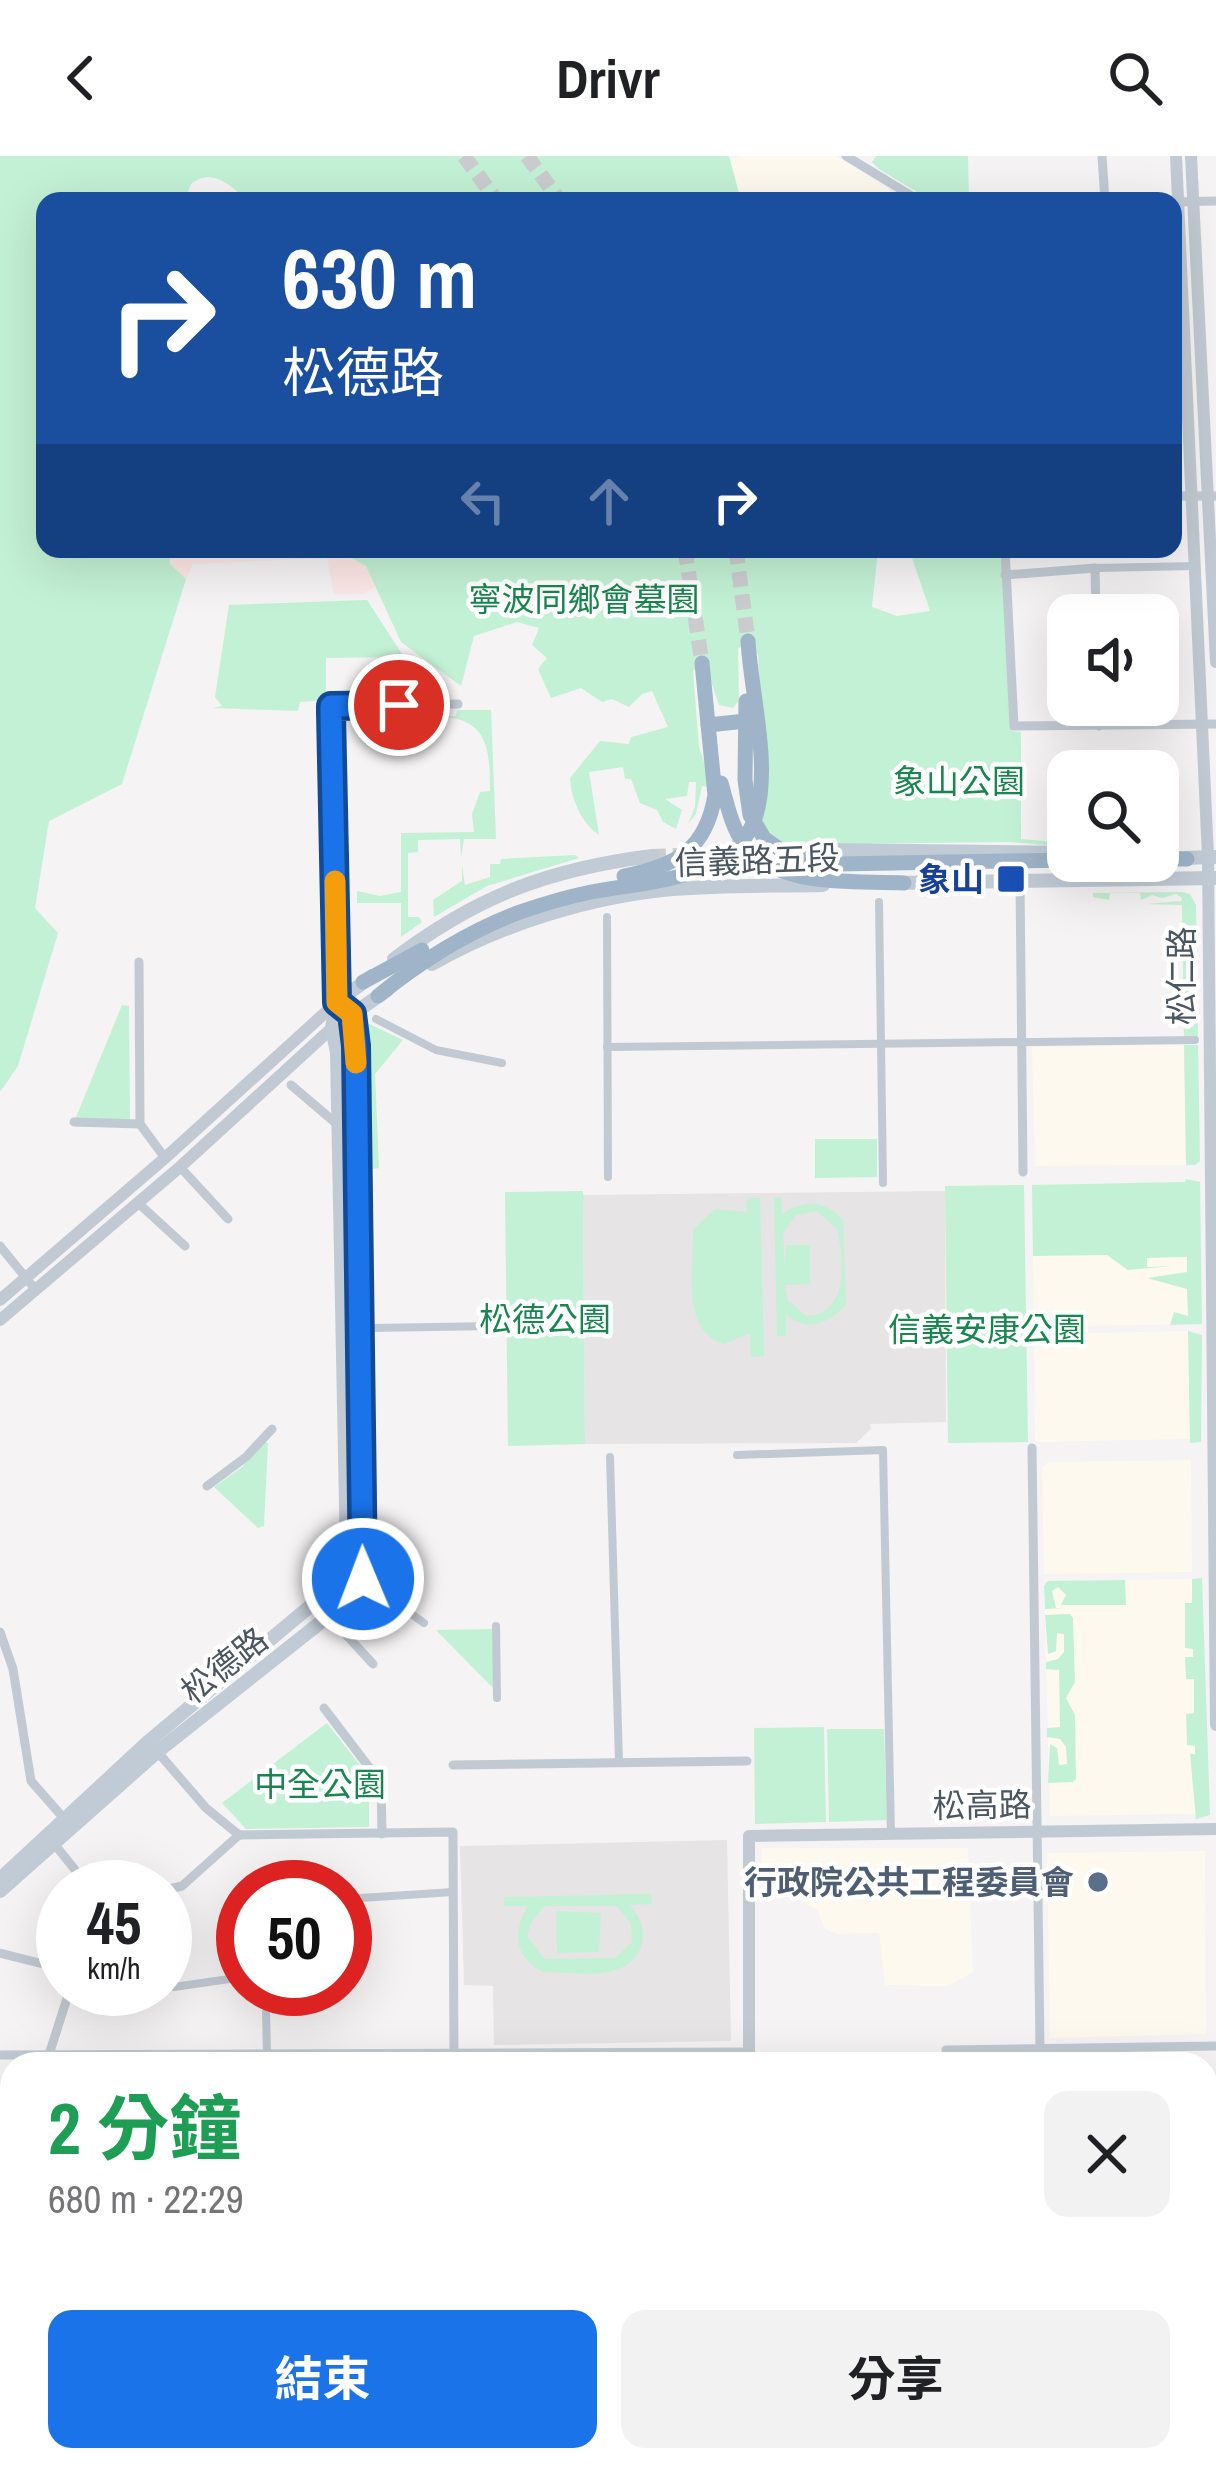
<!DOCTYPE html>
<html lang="zh-TW">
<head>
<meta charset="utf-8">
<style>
  :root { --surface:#fff; --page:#f2f2f2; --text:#202124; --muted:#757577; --accent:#1a73e8 }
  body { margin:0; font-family:"Archivo Narrow","Noto Sans TC",sans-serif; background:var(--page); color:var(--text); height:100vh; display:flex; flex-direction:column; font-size:45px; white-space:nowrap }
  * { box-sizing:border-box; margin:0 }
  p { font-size:39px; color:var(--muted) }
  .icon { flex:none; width:66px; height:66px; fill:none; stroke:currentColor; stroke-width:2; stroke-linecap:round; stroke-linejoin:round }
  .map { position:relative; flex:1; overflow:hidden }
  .side { position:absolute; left:0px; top:1896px; width:1218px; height:420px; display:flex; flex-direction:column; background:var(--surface); border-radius:36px 36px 0 0; box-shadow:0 12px 48px #0002 }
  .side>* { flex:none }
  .guide { position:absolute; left:36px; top:36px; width:1146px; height:366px; border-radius:24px; box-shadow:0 12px 48px #0002; background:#1a4fa0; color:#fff; overflow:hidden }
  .controls { position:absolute; left:1047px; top:438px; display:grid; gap:24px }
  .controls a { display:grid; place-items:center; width:132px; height:132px; border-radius:24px; background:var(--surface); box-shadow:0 12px 48px #0002; font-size:60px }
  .speed { position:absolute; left:36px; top:1704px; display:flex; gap:24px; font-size:60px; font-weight:700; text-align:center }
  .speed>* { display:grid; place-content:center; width:156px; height:156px; border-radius:50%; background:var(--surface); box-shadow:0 12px 48px #0002; line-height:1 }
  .speed small { font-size:30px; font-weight:400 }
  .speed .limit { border:18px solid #d22; background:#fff; color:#111 }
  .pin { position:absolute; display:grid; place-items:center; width:102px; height:102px; color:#fff; margin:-51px; border:6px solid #fff; border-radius:50%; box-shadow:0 3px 12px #0007 }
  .me { position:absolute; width:132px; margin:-66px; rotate:359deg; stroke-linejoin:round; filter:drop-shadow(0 0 9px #0008) }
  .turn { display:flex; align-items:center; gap:42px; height:252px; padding:0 48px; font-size:54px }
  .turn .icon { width:156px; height:156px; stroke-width:2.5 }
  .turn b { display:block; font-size:84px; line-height:102px }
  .lanes { display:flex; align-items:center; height:114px; padding:0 48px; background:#0003; justify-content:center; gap:60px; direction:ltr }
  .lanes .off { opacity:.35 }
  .round { display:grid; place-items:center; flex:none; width:126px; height:126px; border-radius:24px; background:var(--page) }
  .summary { display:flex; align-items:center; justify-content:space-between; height:204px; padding:0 48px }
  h1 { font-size:72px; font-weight:700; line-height:90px; color:#1e9e55 }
  .cta { display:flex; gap:24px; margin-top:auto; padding:24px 48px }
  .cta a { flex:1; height:138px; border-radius:24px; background:var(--accent); color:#fff; font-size:48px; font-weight:700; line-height:138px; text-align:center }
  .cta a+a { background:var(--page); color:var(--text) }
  header { display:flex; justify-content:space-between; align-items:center; height:156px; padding:0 48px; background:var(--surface); font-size:54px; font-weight:700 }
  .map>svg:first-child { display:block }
  .commercial { fill:#fdf9ef }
  .education { fill:#e6e4e5 }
  .medical { fill:#fce8e6 }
  .green { fill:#c3f1d5; fill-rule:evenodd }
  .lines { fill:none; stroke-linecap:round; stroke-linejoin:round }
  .secondary-tunnel { stroke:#caccce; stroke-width:14; stroke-dasharray:14 7; stroke-linecap:butt }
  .trunk-tunnel { stroke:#caccce; stroke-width:15; stroke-dasharray:15 8; stroke-linecap:butt }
  .pedestrian { stroke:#c1cad2; stroke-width:8 }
  .minor { stroke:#c1cad2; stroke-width:9 }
  .tertiary { stroke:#c1cad2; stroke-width:12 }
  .secondary { stroke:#c1cbd6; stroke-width:14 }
  .primary { stroke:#b3c2d1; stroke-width:15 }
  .trunk { stroke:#9fb4c9; stroke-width:15 }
  .route-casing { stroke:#114b97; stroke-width:30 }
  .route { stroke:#1a73e8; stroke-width:21 }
  .slow { stroke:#f59e0b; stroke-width:21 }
  .transit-dot { fill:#1a4fb4; stroke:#fff; stroke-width:4.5 }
  .service-dot { fill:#5c6f8a; stroke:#fff; stroke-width:4.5 }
  .labels { text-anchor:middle; stroke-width:9; stroke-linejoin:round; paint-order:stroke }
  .park-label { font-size:33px; fill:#17864f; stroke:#fff }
  .street-label { font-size:33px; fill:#4a5661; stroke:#fff }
  .transit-label { font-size:33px; font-weight:bold; fill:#164399; stroke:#fff; text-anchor:end }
  .service-label { font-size:33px; font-weight:bold; fill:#4e5e75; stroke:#fff; text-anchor:end }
</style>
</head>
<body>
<header><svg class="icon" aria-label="back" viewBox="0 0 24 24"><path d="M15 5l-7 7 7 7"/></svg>Drivr<svg class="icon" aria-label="search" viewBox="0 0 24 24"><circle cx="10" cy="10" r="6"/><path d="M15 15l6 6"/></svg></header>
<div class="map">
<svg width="1216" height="2316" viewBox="0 0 1216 2316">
  <rect width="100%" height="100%" fill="#f5f3f3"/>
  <g class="commercial">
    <polygon points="740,0 836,0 890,33 891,45 741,45 730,4"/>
    <polygon points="1184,889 1186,1009 1035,1010 1032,891"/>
    <polygon points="1106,1096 1187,1101 1188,1168 1034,1171 1033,1098"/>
    <polygon points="1188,1175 1190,1283 1035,1286 1034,1178"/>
    <polygon points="1191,1304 1192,1416 1044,1418 1042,1312 1048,1306"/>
    <polygon points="1192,1423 1196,1658 1050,1660 1044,1430 1048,1425"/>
    <polygon points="762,1692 968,1692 973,1816 948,1830 885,1829 879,1777 837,1778 825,1773 817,1754 761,1722"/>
    <polygon points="1205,1695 1206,1878 1050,1882 1047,1697"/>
  </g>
  <g class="education">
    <polygon points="945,1035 946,1266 870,1268 871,1273 856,1287 585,1288 583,1039"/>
    <polygon points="727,1684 731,1885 494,1889 493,1830 464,1829 460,1690"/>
  </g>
  <polygon class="medical" points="169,393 390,393 392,421 364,437 334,438 327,402 193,408 186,423 170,408"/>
  <g class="green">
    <path d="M0,0H729L741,45H248C231,30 213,11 191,28L184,45H45V393H169L170,408L186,423L122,628L49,665L35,752L58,777L18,910L0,936Z"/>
    <polygon points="876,0 968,0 969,43 930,44 879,13 872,6"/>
    <path d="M346,393H878L872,451L897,460L930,455L909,393H1002L1012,575L1021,576V683L1068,687V691L1009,686L832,688V701C800,699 776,691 760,662L764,630L758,499L749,484L738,493L739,544L733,552L719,549L705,508L699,507L693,515L699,591L710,624L707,660L709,631L702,630L696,658L688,668L695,651L696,626H689L687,640L665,643L682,654L676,673L663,666L657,654L640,647L631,623H625L623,611L589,616L599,679C581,667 571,642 570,622L600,585L629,588L631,581L668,571L652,535L642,538L629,551L612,543L602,546L581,532L551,542L538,513L547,502L532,489L539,472L517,466L474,480L461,530L401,486L366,410L351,402Z"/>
    <polygon points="367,444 404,501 326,502 326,544 300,546 298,555 213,552 222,550 215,541 229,449"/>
    <path d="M457,554H491L496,683H464L461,702L460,683L418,684V696L408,697V761H419L422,766L401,781V747H357V735L380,740L401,736V677L474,676L472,658L480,636L490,635C490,595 489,561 438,561L456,560Z"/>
    <polygon points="575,699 579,702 487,730 434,761 433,744 462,725 462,709 465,729 490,721 490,708 500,708 501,703"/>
    <polygon points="1182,736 1190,738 1196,749 1198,882 1184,882 1182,749 1146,748 1181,745 1182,742 1176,738 1162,742 1152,739 1141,744 1140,737 1110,737 1109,744 1093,741 1093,737"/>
    <polygon points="122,849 129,850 130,966 74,966"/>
    <polygon points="365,866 403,884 375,918 379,1012 367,1014"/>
    <polygon points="1184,889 1198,889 1200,1005 1195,1009 1186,1009"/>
    <polygon points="815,983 877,983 877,1021 815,1022"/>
    <polygon points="1186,1023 1200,1026 1202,1168 1170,1169 1174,1156 1188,1160 1187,1133 1147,1122 1187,1116 1187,1101 1147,1102 1147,1111 1173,1110 1128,1114 1107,1099 1033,1100 1032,1029 1185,1026"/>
    <polygon points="1024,1029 1028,1286 948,1287 945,1030"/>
    <polygon points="583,1035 585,1288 508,1290 505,1036"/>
    <path d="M781,1041L782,1058C804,1043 825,1044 843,1064L846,1148C829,1168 806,1177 786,1158V1180H777L774,1042ZM817,1055L837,1073C844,1104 849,1158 807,1160L788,1145L785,1129L810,1128V1089H786L785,1113L783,1078L796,1059Z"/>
    <path d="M760,1042L764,1200L751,1201L750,1177L724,1188C680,1175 694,1112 693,1074L715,1053L747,1056L746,1043Z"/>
    <polygon points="1188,1175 1202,1179 1201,1286 1190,1287"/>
    <polygon points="264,1286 268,1287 264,1370 258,1372 214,1331 241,1312"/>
    <polygon points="1202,1422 1210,1659 1196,1663 1190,1598 1195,1598 1195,1590 1187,1589 1186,1558 1194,1557 1194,1523 1186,1523 1185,1501 1193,1501 1193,1493 1185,1492 1185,1447 1192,1447 1192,1423"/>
    <polygon points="1125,1424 1126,1449 1061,1449 1066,1439 1058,1431 1052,1435 1056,1452 1065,1452 1045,1453 1044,1430 1048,1425"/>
    <polygon points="1070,1458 1073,1462 1075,1526 1066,1542 1075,1559 1076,1623 1073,1626 1048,1627 1050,1588 1057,1592 1059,1609 1067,1608 1066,1591 1060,1583 1047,1581 1047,1572 1060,1571 1059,1514 1046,1513 1046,1506 1058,1503 1064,1496 1064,1478 1057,1477 1056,1495 1048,1498 1045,1459"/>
    <polygon points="492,1473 494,1533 436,1474"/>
    <polygon points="327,1567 369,1621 369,1671 246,1673 222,1647"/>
    <polygon points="824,1571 826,1666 755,1668 754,1572"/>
    <polygon points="827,1573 884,1573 887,1664 829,1666"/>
    <path d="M651,1738L652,1748L630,1749C640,1762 647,1776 640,1793C626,1827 573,1816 543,1816C514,1801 512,1776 528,1750H504V1741ZM545,1750H617L631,1768L632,1786L615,1802L545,1803L527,1780L531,1766Z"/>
    <polygon points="556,1755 601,1757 599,1796 557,1797"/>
  </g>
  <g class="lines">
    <polyline class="secondary-tunnel" points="652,700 832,694"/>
    <g class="trunk-tunnel">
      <polyline points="464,0 497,45"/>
      <polyline points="527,0 560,45"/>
      <polyline points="685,393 702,507"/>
      <polyline points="736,393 748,485"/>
    </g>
    <g class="pedestrian">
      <polyline points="1095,412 1195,410"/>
      <polyline points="879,746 883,1027"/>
      <polyline points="607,761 608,1021"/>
      <polyline points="376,863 436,894 502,907"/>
      <polyline points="607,891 1195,884"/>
      <polyline points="370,1172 497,1170"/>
      <polyline points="737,1299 883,1294 891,1678"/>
      <polyline points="610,1301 619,1606"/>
      <polyline points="363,1423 424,1467"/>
      <polyline points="496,1470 497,1542"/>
      <polyline points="345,1743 453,1736"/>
      <polyline points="174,1831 243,1821"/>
      <polyline points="266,1856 267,1899"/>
    </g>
    <g class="minor">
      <polyline points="846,0 920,45"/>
      <polyline points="1102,0 1105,45"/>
      <polyline points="1173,46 1216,45"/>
      <polyline points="1173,340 1216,340"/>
      <polyline points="1005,393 1014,570 1216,568"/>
      <polyline points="1005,419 1095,412 1096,459"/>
      <polyline points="1098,549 1099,570"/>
      <polyline points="331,550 458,548"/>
      <polyline points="1020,726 1023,1016"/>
      <polyline points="139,806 140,968 165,1002"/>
      <polyline points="291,929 338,969"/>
      <polyline points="74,966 140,968"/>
      <polyline points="180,1011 228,1063"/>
      <polyline points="137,1046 185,1090"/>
      <polyline points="0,1090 35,1133"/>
      <polyline points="1032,1292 1040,1893"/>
      <polyline points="207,1330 246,1301 272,1273"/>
      <polyline points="317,1447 373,1508"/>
      <polyline points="0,1476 13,1513 31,1625 68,1667"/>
      <polyline points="324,1552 381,1627 382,1678"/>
      <polyline points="155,1593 206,1652 239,1679"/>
      <polyline points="453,1609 747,1605"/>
      <polyline points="239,1679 453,1676 454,1908"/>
      <polyline points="51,1684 89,1731"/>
      <polyline points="165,1734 182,1730 239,1679"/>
      <polyline points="0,1797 63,1813"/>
      <polyline points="946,1894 1216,1890"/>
      <polyline points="0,1899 749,1896"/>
      <polyline points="46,1908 70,1833"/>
      <polyline points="0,2094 12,2094"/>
      <polyline points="1206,2173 1216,2173"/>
      <polyline points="0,2179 12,2179"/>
      <polyline points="273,2304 274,2316"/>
      <polyline points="455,2304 455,2316"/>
      <polyline points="667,2304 667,2316"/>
      <polyline points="1001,2304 1001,2316"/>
      <polyline points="1206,2304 1206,2316"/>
      <polyline points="30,2316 37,2304"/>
      <polyline points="831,2316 831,2304"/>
    </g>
    <g class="tertiary">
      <polyline points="1176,0 1208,701 1216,1569"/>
      <polyline points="1191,0 1216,506"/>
      <polyline points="0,1144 165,1002 337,846 331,550"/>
      <polyline points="0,1164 180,1011 332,872"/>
      <polyline points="749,1908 749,1680 1216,1673"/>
      <polyline points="750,2304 750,2316"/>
    </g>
    <g class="secondary">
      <polyline points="832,694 1068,697"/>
      <polyline points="1181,702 1216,701"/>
      <polyline points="893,727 1216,722"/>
      <path d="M394,803C477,740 549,713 652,700"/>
      <path d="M432,808C502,768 592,740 673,733C723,729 773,730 823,729"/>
      <polyline points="337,846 372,820"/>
      <polyline points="346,863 387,834"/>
      <polyline points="0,1723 149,1585 339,1426 347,1400 337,897 332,872 337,846"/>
      <polyline points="0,1735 157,1596 340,1451 363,1423 357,890 353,858 337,846"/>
    </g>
    <g class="primary">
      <polyline points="1206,1967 1216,1967"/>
      <polyline points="0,1976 12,1976"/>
      <polyline points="1206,1986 1216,1985"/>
      <polyline points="0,1990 12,1989"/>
    </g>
    <g class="trunk">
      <polyline points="746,545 745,624 750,659 764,682 789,700 838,708 1068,704"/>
      <polyline points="708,569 746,565"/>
      <path d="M721,627C727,647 731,670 744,688C777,733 855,724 904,727"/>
      <polyline points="1158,703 1187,703"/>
      <path d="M624,720C676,710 706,694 715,639L702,507"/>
      <polyline points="363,826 422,794"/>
      <path d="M378,840C421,805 467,776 520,756C543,748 567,741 591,736C646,725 737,725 756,659C771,609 751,537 748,485"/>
    </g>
  </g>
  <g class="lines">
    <g class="route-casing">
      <polyline id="route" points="363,1423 356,890 352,858 337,846 331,556 331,550 399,549"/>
    </g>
    <use href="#route" class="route"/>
    <polyline class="slow" points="335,725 337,846 352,858 356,907"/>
  </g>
  <rect class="transit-dot" x="996" y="708" width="30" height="30" rx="6"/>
  <circle class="service-dot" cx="1098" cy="1726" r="12"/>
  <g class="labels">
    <g class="park-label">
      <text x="584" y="455">寧波同鄉會墓園</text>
      <text x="959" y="637">象山公園</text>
      <text x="545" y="1175">松德公園</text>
      <text x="987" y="1185">信義安康公園</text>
      <text x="320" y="1640">中全公園</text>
    </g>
    <g class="street-label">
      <text transform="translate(757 704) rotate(-2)" y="12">信義路五段</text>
      <text transform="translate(1181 820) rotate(-90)" y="12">松仁路</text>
      <text transform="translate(224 1509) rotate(-38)" y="12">松德路</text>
      <text transform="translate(982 1649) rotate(-1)" y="12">松高路</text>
    </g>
    <g class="transit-label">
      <text x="984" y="735">象山</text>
    </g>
    <g class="service-label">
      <text x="1074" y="1738">行政院公共工程委員會</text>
    </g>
  </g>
</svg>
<div class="controls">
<a><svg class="icon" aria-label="sound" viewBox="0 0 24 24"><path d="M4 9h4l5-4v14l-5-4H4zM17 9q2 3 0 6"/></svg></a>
<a><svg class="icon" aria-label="search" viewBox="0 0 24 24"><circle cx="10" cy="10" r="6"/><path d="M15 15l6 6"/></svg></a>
</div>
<div class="speed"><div>45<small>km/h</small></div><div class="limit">50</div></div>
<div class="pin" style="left:399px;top:549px;background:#d93025"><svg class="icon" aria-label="arrive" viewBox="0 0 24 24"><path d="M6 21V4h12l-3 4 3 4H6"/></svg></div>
<svg class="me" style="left:363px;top:1423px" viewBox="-20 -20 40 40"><circle r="17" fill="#1a73e8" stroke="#fff" stroke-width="3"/><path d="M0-11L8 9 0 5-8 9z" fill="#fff"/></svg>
<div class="guide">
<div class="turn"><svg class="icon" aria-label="right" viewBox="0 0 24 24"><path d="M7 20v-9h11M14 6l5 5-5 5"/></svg><div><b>630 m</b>松德路</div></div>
<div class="lanes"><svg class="icon off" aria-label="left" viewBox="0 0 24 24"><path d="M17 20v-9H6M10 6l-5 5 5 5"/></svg><svg class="icon off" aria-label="ahead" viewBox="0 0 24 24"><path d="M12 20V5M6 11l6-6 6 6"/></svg><svg class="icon" aria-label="right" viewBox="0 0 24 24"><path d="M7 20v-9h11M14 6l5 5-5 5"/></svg></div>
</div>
<section class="side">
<div class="summary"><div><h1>2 分鐘</h1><p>680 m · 22:29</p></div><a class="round"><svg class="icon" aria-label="close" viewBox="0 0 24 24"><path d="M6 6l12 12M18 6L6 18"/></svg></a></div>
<div class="cta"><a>結束</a><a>分享</a></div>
</section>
</div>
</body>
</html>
